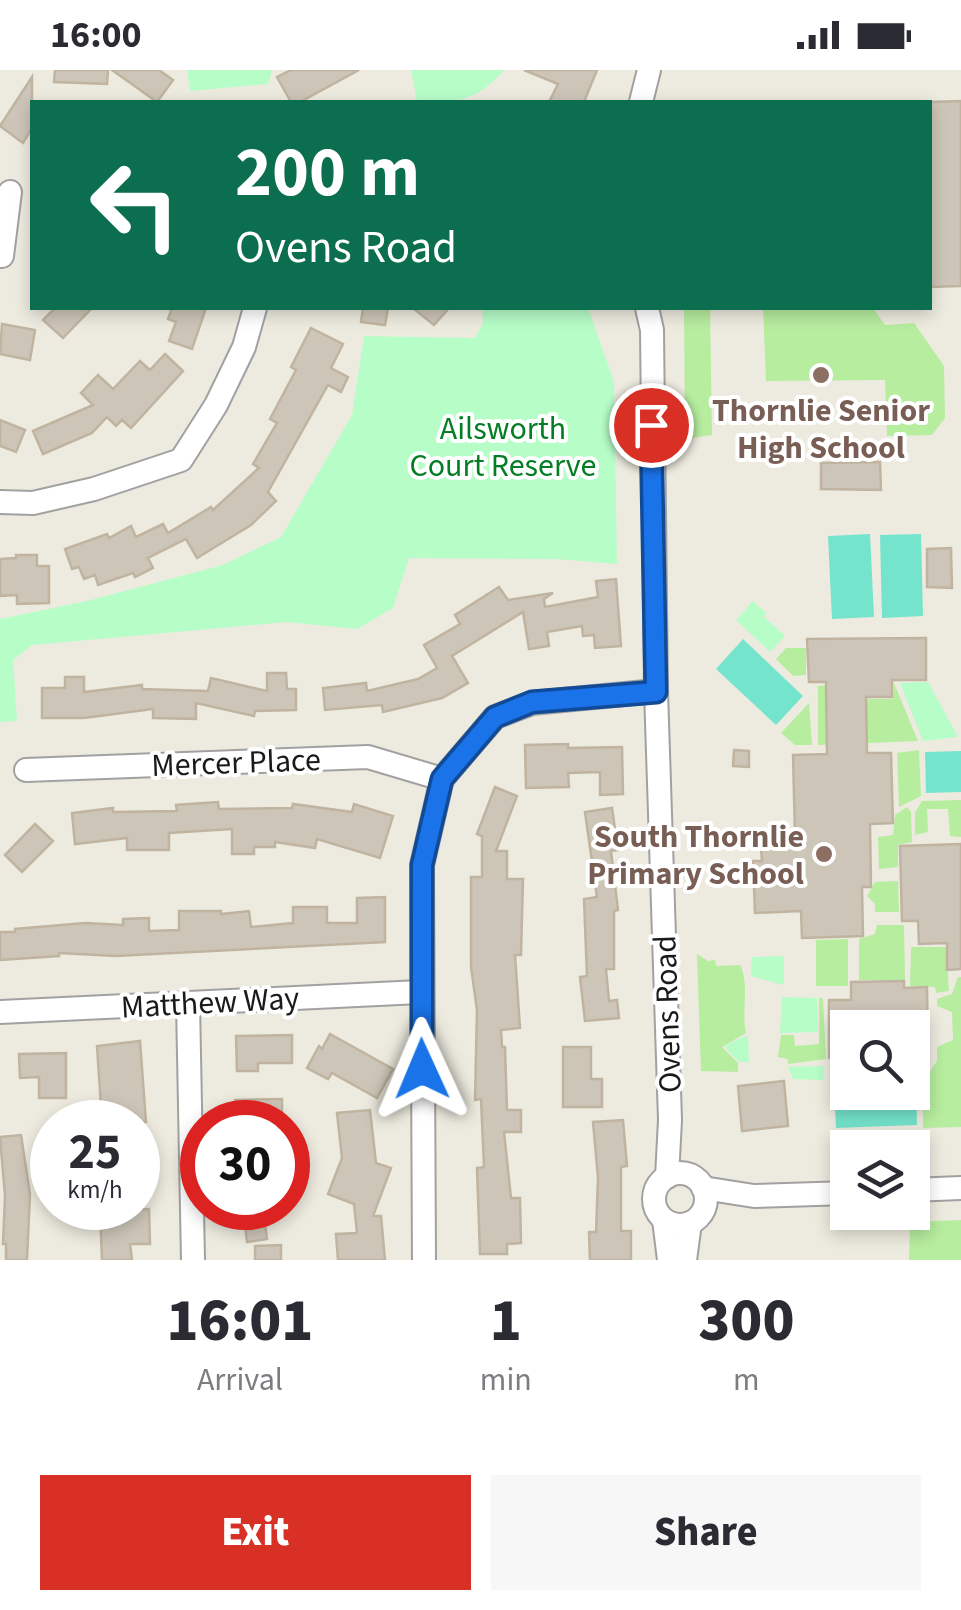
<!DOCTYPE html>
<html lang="en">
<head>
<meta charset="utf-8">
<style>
  :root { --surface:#fff; --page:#f7f7f7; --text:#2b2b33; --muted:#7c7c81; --accent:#d93025 }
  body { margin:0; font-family:"Source Sans 3",sans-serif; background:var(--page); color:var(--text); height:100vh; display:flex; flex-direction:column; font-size:38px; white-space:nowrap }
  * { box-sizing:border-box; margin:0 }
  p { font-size:32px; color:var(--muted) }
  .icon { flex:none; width:55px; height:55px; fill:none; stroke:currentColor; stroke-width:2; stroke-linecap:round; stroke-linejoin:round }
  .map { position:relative; height:1190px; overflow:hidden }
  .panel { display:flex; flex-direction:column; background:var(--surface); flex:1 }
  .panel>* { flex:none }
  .guide { position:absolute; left:30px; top:30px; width:902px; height:210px; border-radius:0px; box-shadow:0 5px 15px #0003; background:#0b6e4f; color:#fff; overflow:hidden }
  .tools { position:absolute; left:830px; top:940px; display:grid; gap:20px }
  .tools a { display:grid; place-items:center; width:100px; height:100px; border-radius:0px; background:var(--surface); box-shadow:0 5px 15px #0003; font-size:50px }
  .speed { position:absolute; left:30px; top:1030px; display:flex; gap:20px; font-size:50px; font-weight:700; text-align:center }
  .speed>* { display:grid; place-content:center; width:130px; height:130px; border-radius:50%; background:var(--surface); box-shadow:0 5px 15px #0003; line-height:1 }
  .speed small { font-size:25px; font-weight:400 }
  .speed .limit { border:15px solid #d22; background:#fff; color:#111 }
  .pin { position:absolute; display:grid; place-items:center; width:85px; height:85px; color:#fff; margin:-42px; border:5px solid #fff; border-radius:50%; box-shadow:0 2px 10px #0007 }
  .me { position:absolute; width:110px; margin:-55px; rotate:359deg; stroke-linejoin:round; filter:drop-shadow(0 0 8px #0008) }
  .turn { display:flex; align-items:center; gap:35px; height:210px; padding:0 40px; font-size:45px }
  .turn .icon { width:130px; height:130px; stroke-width:2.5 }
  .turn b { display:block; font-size:70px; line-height:85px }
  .eta { display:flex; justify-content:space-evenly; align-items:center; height:170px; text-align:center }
  .eta b { font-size:60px; font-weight:800; line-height:70px }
  .primary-button { display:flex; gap:20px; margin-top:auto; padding:20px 40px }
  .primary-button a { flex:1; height:115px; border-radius:0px; background:var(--accent); color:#fff; font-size:40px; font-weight:800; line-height:115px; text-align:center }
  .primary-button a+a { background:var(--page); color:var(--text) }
  .status { display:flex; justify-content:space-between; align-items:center; height:70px; padding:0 50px; background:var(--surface); direction:ltr }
  .status svg { height:28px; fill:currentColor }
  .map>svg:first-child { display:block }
  .grass { fill:#b7ed9f }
  .park { fill:#b6fdc8 }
  .pitch { fill:#75e4cd }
  .building { fill:#cdc5b8; stroke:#c0b4a0; stroke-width:2.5 }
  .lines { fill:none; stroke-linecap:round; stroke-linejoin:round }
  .minor-casing { stroke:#a1a1a1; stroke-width:26 }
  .minor { stroke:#fff; stroke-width:22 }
  .route-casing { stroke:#114b97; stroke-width:25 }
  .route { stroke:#1a73e8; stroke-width:18 }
  .education-dot { fill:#8d6e63; stroke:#fff; stroke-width:4 }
  .labels { text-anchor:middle; stroke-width:8; stroke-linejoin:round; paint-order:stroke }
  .education-label { font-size:32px; font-weight:bold; fill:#785e54; stroke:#fff }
  .park-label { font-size:32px; fill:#037e24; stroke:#fff }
  .street-label { font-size:32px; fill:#1a1a1a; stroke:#fff }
</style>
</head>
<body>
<div class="status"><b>16:00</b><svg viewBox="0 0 49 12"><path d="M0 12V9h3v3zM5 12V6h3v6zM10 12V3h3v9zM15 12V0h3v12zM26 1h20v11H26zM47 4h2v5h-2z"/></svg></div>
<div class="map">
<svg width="961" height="1190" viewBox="0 0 961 1190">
  <rect width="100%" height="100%" fill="#edebdf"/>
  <g class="grass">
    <polygon points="684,238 710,238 712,365 685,369"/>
    <polygon points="763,238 873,238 885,255 914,253 944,296 945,348 932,365 887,366 885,310 766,311"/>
    <polygon points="786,578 806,578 806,605 793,606 776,589"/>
    <polygon points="894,613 918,671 818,675 818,616 843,615 845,629 893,629"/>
    <polygon points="809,633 812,675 795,675 781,663"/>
    <polygon points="919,680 921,726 899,737 897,683"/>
    <polygon points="961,730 961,767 950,766 948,739 927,739 928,762 915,765 915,743 922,731"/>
    <polygon points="907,737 911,742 912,772 898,775 898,797 879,799 878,767 893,765 895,745"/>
    <polygon points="898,811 899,842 875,842 875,834 867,826 875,812"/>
    <polygon points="877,855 904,855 905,910 859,910 859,869 875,864"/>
    <polygon points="848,869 848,916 816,916 816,870"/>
    <polygon points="911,877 946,877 949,921 936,923 935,917 910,916"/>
    <path d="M697,884L708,891L715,890L716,896L740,895C750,914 741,941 746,963L722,977L738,993V1002L701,1001Z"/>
    <polygon points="958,907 961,907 961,1057 923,1058 923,1012 937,991 937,977 953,970 952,942 937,936 937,929 952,924"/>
    <polygon points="819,927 823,929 826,989 788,994 788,989 778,987 781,965 794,965 795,976 819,974"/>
    <polygon points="961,1150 961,1190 909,1190 910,1152"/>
  </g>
  <g class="park">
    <polygon points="187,0 272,0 268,14 190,21"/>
    <path d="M411,0H504C476,32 458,32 417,32Z"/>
    <polygon points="482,238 588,238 614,312 617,494 556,489 409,488 393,538 357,559 286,552 32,575 13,590 17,651 0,652 0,549 87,531 223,495 281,467 352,345 364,266 475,268 483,253"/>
    <polygon points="753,531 766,543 764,547 785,566 770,582 736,550"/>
    <polygon points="928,612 958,667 923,671 900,613"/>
    <polygon points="784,886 784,915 751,906 752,887"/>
    <polygon points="782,927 817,928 818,962 780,963"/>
    <polygon points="748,965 749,992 739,992 727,980 726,975"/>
    <polygon points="824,996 823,1010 793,1009 788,997"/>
  </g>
  <g class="pitch">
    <polygon points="870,464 874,547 832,549 828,466"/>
    <polygon points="921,464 923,546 882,548 880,465"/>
    <polygon points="743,569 803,626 776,655 716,599"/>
    <polygon points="961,681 961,722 926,723 925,682"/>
    <polygon points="916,1014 917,1055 836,1058 834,1017 847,1017 848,1022 912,1022 913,1015"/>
  </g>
  <g class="building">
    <polygon points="55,0 108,0 107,14 54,12"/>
    <polygon points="112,0 159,0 173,10 157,32"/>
    <polygon points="291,0 359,0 300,32 291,32 277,7"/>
    <polygon points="524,0 597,0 584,32 549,32 558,14"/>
    <polygon points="32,7 32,58 23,73 0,56"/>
    <polygon points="961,31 961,216 930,217 930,32"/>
    <polygon points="55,238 92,238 63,268 43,250"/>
    <polygon points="172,238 206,238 192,279 169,271 176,252 168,249"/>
    <polygon points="363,238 388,238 385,255 361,252"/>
    <polygon points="413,238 449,238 434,255"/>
    <polygon points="2,254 35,260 30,290 0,284"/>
    <polygon points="311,258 343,274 331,298 348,307 341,322 328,315 268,422 276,431 251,455 197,488 186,469 148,488 153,498 135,507 133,503 98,515 95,505 84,509 79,497 72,499 65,479 107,464 109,468 131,456 136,467 163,454 168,463 211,437 213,440 259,398 253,394 277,353 270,349 296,300 291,297"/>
    <polygon points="165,284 183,301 131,358 122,350 116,356 107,347 92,363 43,384 33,361 93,335 81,323 98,305 113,319 140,291 150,300"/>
    <polygon points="0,350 25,360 16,382 0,376"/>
    <polygon points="880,392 881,420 821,419 821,393"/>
    <polygon points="951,478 952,518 927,517 927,479"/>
    <polygon points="16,485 37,485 37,496 49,496 49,533 17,534 17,525 0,526 0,489 16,488"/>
    <polygon points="616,509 621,576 595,578 594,565 583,566 582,556 547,562 549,576 529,579 523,542 452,586 468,613 442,628 383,642 382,635 325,640 323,618 366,613 367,621 418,609 437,598 424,575 460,554 455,545 499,517 508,530 553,523 544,529 545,537 598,527 596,511"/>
    <polygon points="926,568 926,610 892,610 892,627 866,627 867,683 891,683 893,753 870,754 871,817 862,817 863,866 802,868 801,841 755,843 753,791 762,791 760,766 795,765 793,685 827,684 826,612 809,612 807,569"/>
    <polygon points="267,603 286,603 287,619 296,619 296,640 255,641 254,646 196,633 196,649 153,648 153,639 84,648 42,648 42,618 65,618 65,607 84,607 84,622 142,615 142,619 208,621 211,608 267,621"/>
    <polygon points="568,674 568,678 622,677 623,724 600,725 600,702 568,703 569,717 526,718 525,675"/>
    <polygon points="734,680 749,681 749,697 733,696"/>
    <polygon points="495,717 517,726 496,781 507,781 507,809 523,809 521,885 515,885 520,958 501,960 502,977 505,977 507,1040 521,1040 521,1062 504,1062 511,1128 520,1128 521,1173 507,1174 507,1184 480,1184 477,1098 484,1097 481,1029 475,1030 477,940 471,897 471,807 482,807 482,766 477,764"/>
    <polygon points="218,732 219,739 292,738 293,734 352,742 354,734 393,746 380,788 317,769 315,778 275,772 275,777 254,777 254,784 232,784 232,759 169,763 169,780 127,780 127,768 75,774 72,743 113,738 113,742 177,741 176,735"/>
    <polygon points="612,738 618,780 611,781 618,840 614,841 614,899 606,899 609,931 617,930 619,948 585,951 580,907 587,906 584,829 597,827 585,742"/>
    <polygon points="35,754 53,771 22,802 5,785"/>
    <polygon points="961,774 961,899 947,900 947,873 919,874 918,851 902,851 900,776"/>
    <polygon points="385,827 385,872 116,886 59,883 59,886 0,890 0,862 15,862 15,859 85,853 123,855 123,849 149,848 149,861 179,860 179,841 221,841 221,844 249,841 251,857 293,853 293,837 327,837 327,853 357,853 357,828"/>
    <polygon points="904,911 904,918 927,917 928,987 912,987 912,958 848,958 848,988 829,988 829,930 851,930 851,912"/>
    <polygon points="330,964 393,999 377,1028 332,1003 328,1009 307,998 319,976 322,979"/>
    <polygon points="292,965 292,993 258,993 258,1001 237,1001 236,966"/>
    <polygon points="140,971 146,1052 102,1052 97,976"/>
    <polygon points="563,977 591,977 591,1009 602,1009 602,1037 563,1037"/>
    <polygon points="66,983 66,1028 39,1028 39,1007 20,1008 19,984"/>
    <polygon points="784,1011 788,1056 742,1061 738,1016"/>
    <polygon points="282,1029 282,1052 235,1052 235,1030"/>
    <polygon points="370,1040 376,1093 391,1098 373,1146 381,1146 385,1190 338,1190 336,1164 357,1163 354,1134 328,1124 342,1088 337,1043"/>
    <polygon points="623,1050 627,1096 621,1097 621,1161 631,1161 631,1190 590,1190 589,1162 596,1162 598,1108 593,1052"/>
    <polygon points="21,1065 30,1124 27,1190 6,1190 6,1174 3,1174 5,1126 0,1067"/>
    <polygon points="243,1138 263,1138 267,1169 247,1172"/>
    <polygon points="149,1139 150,1174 130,1174 132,1190 102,1190 100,1141"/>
    <polygon points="281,1175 281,1190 255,1190 255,1176"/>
  </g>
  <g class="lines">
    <g class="minor-casing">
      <g id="minor">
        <polyline points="641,32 649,0"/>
        <polyline points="2,186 10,122"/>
        <polyline points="647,238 652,260 656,621 670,1050 667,1107"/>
        <polyline points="0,432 33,433 94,419 181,390 216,335 244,277 255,238"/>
        <polyline points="26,700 368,687 442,709"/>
        <polyline points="188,933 193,1190"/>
        <polyline points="0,942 420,922"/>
        <circle cx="680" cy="1129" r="26"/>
        <polyline points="703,1118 754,1126 848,1123"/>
        <polyline points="912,1120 961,1118"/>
        <polyline points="664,1150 669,1190"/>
        <polyline points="424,1190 422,795 442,709 495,647 532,633 656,621"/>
        <polyline points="685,1190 690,1153"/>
      </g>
    </g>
    <use href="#minor" class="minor"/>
  </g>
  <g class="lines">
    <g class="route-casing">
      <polyline id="route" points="422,999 422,795 442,709 495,647 532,632 656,622 651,355"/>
    </g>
    <use href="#route" class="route"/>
  </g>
  <g class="education-dot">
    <circle cx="821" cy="305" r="10"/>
    <circle cx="824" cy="784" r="10"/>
  </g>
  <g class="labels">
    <g class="education-label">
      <text x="821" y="351">Thornlie Senior<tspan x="821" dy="37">High School</tspan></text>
      <text x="804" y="777" text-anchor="end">South Thornlie<tspan x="804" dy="37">Primary School</tspan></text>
    </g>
    <g class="park-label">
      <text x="503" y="369">Ailsworth<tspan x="503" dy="37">Court Reserve</tspan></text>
    </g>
    <g class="street-label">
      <text transform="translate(236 692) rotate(-2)" y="11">Mercer Place</text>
      <text transform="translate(210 932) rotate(-3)" y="11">Matthew Way</text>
      <text transform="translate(667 944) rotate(-92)" y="11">Ovens Road</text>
    </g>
  </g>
</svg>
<div class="tools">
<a><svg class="icon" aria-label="search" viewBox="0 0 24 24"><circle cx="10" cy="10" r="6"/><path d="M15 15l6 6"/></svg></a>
<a><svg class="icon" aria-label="layers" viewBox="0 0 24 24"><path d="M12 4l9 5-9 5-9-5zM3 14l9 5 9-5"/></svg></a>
</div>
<div class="speed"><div>25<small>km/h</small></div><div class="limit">30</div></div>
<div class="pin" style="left:651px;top:355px;background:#d93025"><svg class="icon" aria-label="arrive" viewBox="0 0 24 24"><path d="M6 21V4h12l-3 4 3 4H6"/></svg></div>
<svg class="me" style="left:422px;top:999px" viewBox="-20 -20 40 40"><path d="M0-17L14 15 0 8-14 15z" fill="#1a73e8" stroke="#fff" stroke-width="4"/></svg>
<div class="guide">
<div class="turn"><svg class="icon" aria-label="left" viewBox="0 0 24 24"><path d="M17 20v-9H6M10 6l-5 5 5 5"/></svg><div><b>200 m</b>Ovens Road</div></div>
</div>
</div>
<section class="panel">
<div class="eta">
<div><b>16:01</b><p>Arrival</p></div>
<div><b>1</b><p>min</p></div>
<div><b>300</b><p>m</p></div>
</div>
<div class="primary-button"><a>Exit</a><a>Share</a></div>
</section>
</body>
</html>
